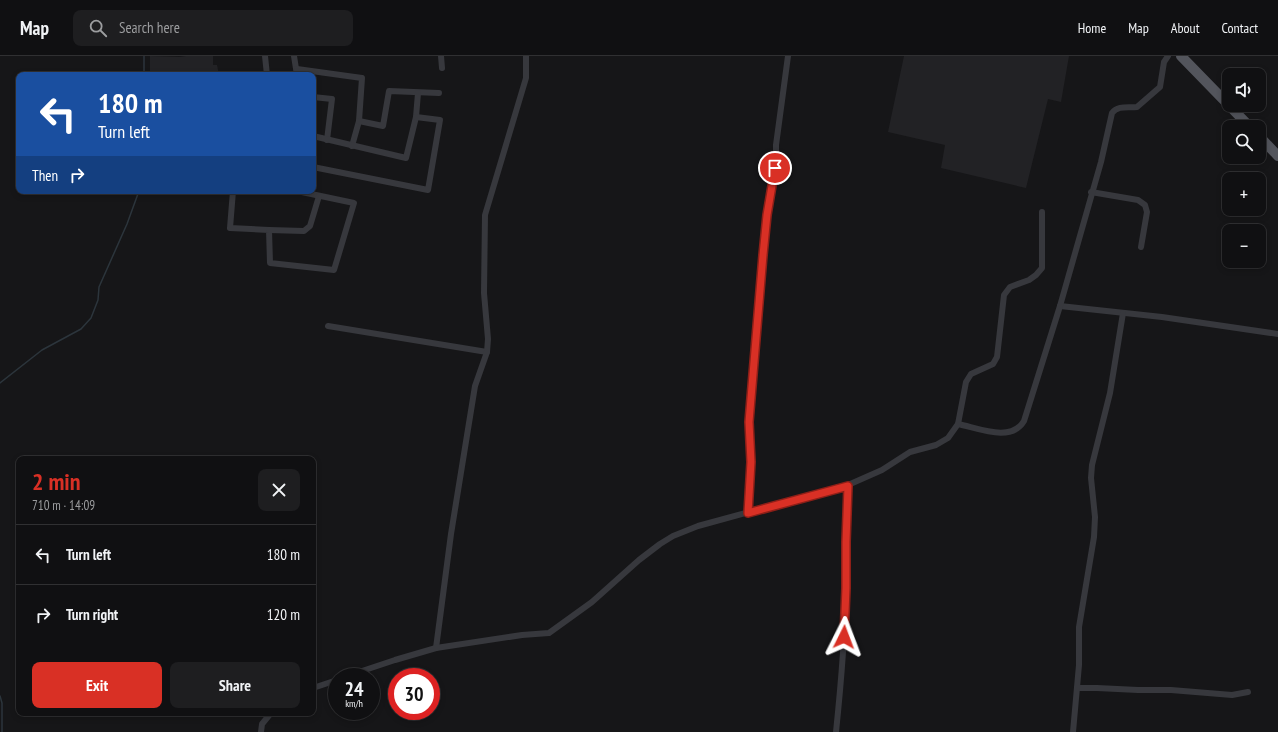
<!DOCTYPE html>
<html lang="en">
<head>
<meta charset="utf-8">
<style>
  :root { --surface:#101012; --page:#1e1e20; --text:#f1f3f6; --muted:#9c9d9f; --line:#303032; --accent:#d93025 }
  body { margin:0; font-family:"PT Sans Narrow",sans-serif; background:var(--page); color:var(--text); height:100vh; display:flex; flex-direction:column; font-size:15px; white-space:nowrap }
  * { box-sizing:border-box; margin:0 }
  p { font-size:13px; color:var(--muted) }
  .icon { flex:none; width:22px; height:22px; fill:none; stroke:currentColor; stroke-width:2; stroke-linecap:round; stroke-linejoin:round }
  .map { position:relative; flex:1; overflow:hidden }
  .details { position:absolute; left:16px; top:400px; width:300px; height:260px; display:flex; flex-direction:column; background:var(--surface); border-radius:8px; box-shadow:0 2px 6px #0003,0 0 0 1px var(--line) }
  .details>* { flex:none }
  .banner { position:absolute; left:16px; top:16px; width:300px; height:122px; border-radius:8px; box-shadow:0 2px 6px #0003,0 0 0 1px var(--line); background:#1a4fa0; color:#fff; overflow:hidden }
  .controls { position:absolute; left:1222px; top:12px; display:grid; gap:8px }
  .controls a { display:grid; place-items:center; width:44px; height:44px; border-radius:8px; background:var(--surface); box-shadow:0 2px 6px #0003,0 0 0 1px var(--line); font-size:20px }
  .speed { position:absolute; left:328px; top:612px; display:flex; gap:8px; font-size:20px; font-weight:700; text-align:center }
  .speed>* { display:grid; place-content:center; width:52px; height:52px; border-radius:50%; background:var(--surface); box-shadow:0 2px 6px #0003,0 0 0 1px var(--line); line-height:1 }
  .speed small { font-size:10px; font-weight:400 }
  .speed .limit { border:6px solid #d22; background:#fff; color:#111 }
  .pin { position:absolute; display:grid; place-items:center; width:34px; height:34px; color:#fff; margin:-17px; border:2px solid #fff; border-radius:50%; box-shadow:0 1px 4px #0007 }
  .me { position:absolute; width:44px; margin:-22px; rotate:3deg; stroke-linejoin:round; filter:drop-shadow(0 0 3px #0008) }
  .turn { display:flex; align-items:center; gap:14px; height:84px; padding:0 16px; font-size:18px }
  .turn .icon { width:52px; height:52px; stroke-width:2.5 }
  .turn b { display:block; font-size:28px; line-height:34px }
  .then { display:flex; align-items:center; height:38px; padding:0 16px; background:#0003; gap:8px; font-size:15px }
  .round { display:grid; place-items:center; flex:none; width:42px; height:42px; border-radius:8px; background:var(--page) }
  .headline { display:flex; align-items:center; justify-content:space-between; height:68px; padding:0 16px }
  h1 { font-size:24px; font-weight:700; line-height:30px; color:var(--accent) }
  .action { display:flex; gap:8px; margin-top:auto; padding:8px 16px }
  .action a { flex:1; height:46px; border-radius:8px; background:var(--accent); color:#fff; font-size:16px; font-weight:700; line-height:46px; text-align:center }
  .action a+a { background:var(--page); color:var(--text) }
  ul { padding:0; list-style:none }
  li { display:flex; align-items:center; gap:12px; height:60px; padding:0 16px; border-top:1px solid var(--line) }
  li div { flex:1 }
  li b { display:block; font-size:15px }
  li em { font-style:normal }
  header { display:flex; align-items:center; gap:24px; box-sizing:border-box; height:56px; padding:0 20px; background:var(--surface); border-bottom:1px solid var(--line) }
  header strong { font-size:19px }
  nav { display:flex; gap:22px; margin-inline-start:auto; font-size:14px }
  .search { width:280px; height:36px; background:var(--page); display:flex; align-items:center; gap:10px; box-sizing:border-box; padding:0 14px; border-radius:8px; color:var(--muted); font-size:15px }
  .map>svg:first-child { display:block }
  .built { fill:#222225 }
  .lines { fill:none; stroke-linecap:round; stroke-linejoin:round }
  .stream { stroke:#2c353c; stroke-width:1.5 }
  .minor { stroke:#37383d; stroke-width:6 }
  .primary { stroke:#53555c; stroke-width:10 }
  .route-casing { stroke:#8d1f18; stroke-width:10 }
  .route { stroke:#d93025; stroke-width:7 }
</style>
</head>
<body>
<header>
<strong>Map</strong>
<div class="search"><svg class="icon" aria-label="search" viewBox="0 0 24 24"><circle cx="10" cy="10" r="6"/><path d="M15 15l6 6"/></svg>Search here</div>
<nav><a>Home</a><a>Map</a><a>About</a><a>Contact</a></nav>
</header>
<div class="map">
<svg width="1278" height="676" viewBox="0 0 1278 676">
  <rect width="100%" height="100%" fill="#161618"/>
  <g class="built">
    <polygon points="150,0 180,1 186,0 213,0 213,9 217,9 219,19 150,19"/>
    <polygon points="904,0 1069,0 1061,46 1048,43 1026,132 941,112 945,89 888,76"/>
  </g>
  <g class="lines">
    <g class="stream">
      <polyline points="144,19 144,0"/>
      <polyline points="0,327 42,294 81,273 91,262 98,244 99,231 127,168 139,135"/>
      <polyline points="0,640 2,647 2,676"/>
    </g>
    <g class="minor">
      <polyline points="265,0 267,19"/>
      <polyline points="294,0 297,19"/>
      <polyline points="441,0 442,12"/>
      <polyline points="297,13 362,22 359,65 352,90"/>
      <polyline points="313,41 332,43 327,84"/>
      <polyline points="359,65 383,70 389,35 439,37"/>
      <polyline points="313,80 406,102 416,61 418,37"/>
      <polyline points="313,111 428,134 440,64 416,61"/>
      <polyline points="233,135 230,172 269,174 270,207 334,214 354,147 297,135"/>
      <polyline points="1091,136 1138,144 1145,149 1147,156 1141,191"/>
      <polyline points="269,174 304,175 310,170 319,140"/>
      <polyline points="1060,250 1162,261 1278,278"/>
      <polyline points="328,270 487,296"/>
      <path d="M958,368C978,372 1011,387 1024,365L1060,250L1101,106L1112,57C1118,49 1128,52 1137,51L1160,31L1164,6L1168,0"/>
      <polyline points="748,457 751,406 749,366 763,199 767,159 774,124 776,99 776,89 788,0"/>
      <polyline points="436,592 451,478 475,330 487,296 488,283 484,237 485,159 526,22 526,0"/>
      <polyline points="344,621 395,604 436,592 522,579 549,577 592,546 639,504 660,488 673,480 698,470 848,429 882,414 910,396 936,389 948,382 958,368 966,326 971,318 993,308 997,301 1004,239 1010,231 1029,224 1036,219 1042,212 1042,156"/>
      <polyline points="313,632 337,624"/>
      <polyline points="1077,632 1097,632 1138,634 1171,634 1232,639 1248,636"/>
      <polyline points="261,676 262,668 271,657"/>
      <path d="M836,676C841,628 845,581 846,533C847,498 845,464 848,429"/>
      <polyline points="1073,676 1079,609 1079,571 1094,481 1095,461 1091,422 1092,409 1110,337 1123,257"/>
    </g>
    <g class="primary">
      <polyline points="1181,0 1250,71"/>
      <polyline points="1259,80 1278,100"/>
    </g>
  </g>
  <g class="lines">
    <g class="route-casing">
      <polyline id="route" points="775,112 767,159 763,199 749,366 751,406 748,457 848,430 846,486 846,532 844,581"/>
    </g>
    <use href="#route" class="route"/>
  </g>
</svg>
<div class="controls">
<a><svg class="icon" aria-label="sound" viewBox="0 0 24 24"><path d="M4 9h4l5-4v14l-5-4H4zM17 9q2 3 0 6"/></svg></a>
<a><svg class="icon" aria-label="search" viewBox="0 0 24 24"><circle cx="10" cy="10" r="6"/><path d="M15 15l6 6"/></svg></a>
<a>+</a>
<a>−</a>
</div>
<div class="speed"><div>24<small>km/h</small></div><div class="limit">30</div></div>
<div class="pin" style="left:775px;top:112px;background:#d93025"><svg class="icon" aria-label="arrive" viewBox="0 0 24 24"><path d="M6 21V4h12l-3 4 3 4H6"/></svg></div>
<svg class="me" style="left:844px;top:581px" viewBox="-20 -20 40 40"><path d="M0-17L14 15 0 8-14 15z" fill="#d93025" stroke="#fff" stroke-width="4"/></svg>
<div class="banner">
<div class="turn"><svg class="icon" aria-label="left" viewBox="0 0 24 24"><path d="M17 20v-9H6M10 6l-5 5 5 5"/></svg><div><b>180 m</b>Turn left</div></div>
<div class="then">Then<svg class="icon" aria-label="right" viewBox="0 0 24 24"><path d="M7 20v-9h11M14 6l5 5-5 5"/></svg></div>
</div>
<section class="details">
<div class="headline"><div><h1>2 min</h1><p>710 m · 14:09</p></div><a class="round"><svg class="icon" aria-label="close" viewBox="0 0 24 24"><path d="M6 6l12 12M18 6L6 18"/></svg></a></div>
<ul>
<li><svg class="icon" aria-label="left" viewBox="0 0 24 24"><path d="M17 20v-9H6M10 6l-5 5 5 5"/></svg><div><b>Turn left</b></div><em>180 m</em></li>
<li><svg class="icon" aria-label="right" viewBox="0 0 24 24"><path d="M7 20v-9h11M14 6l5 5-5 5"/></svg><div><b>Turn right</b></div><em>120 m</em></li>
</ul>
<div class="action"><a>Exit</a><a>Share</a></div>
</section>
</div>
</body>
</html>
